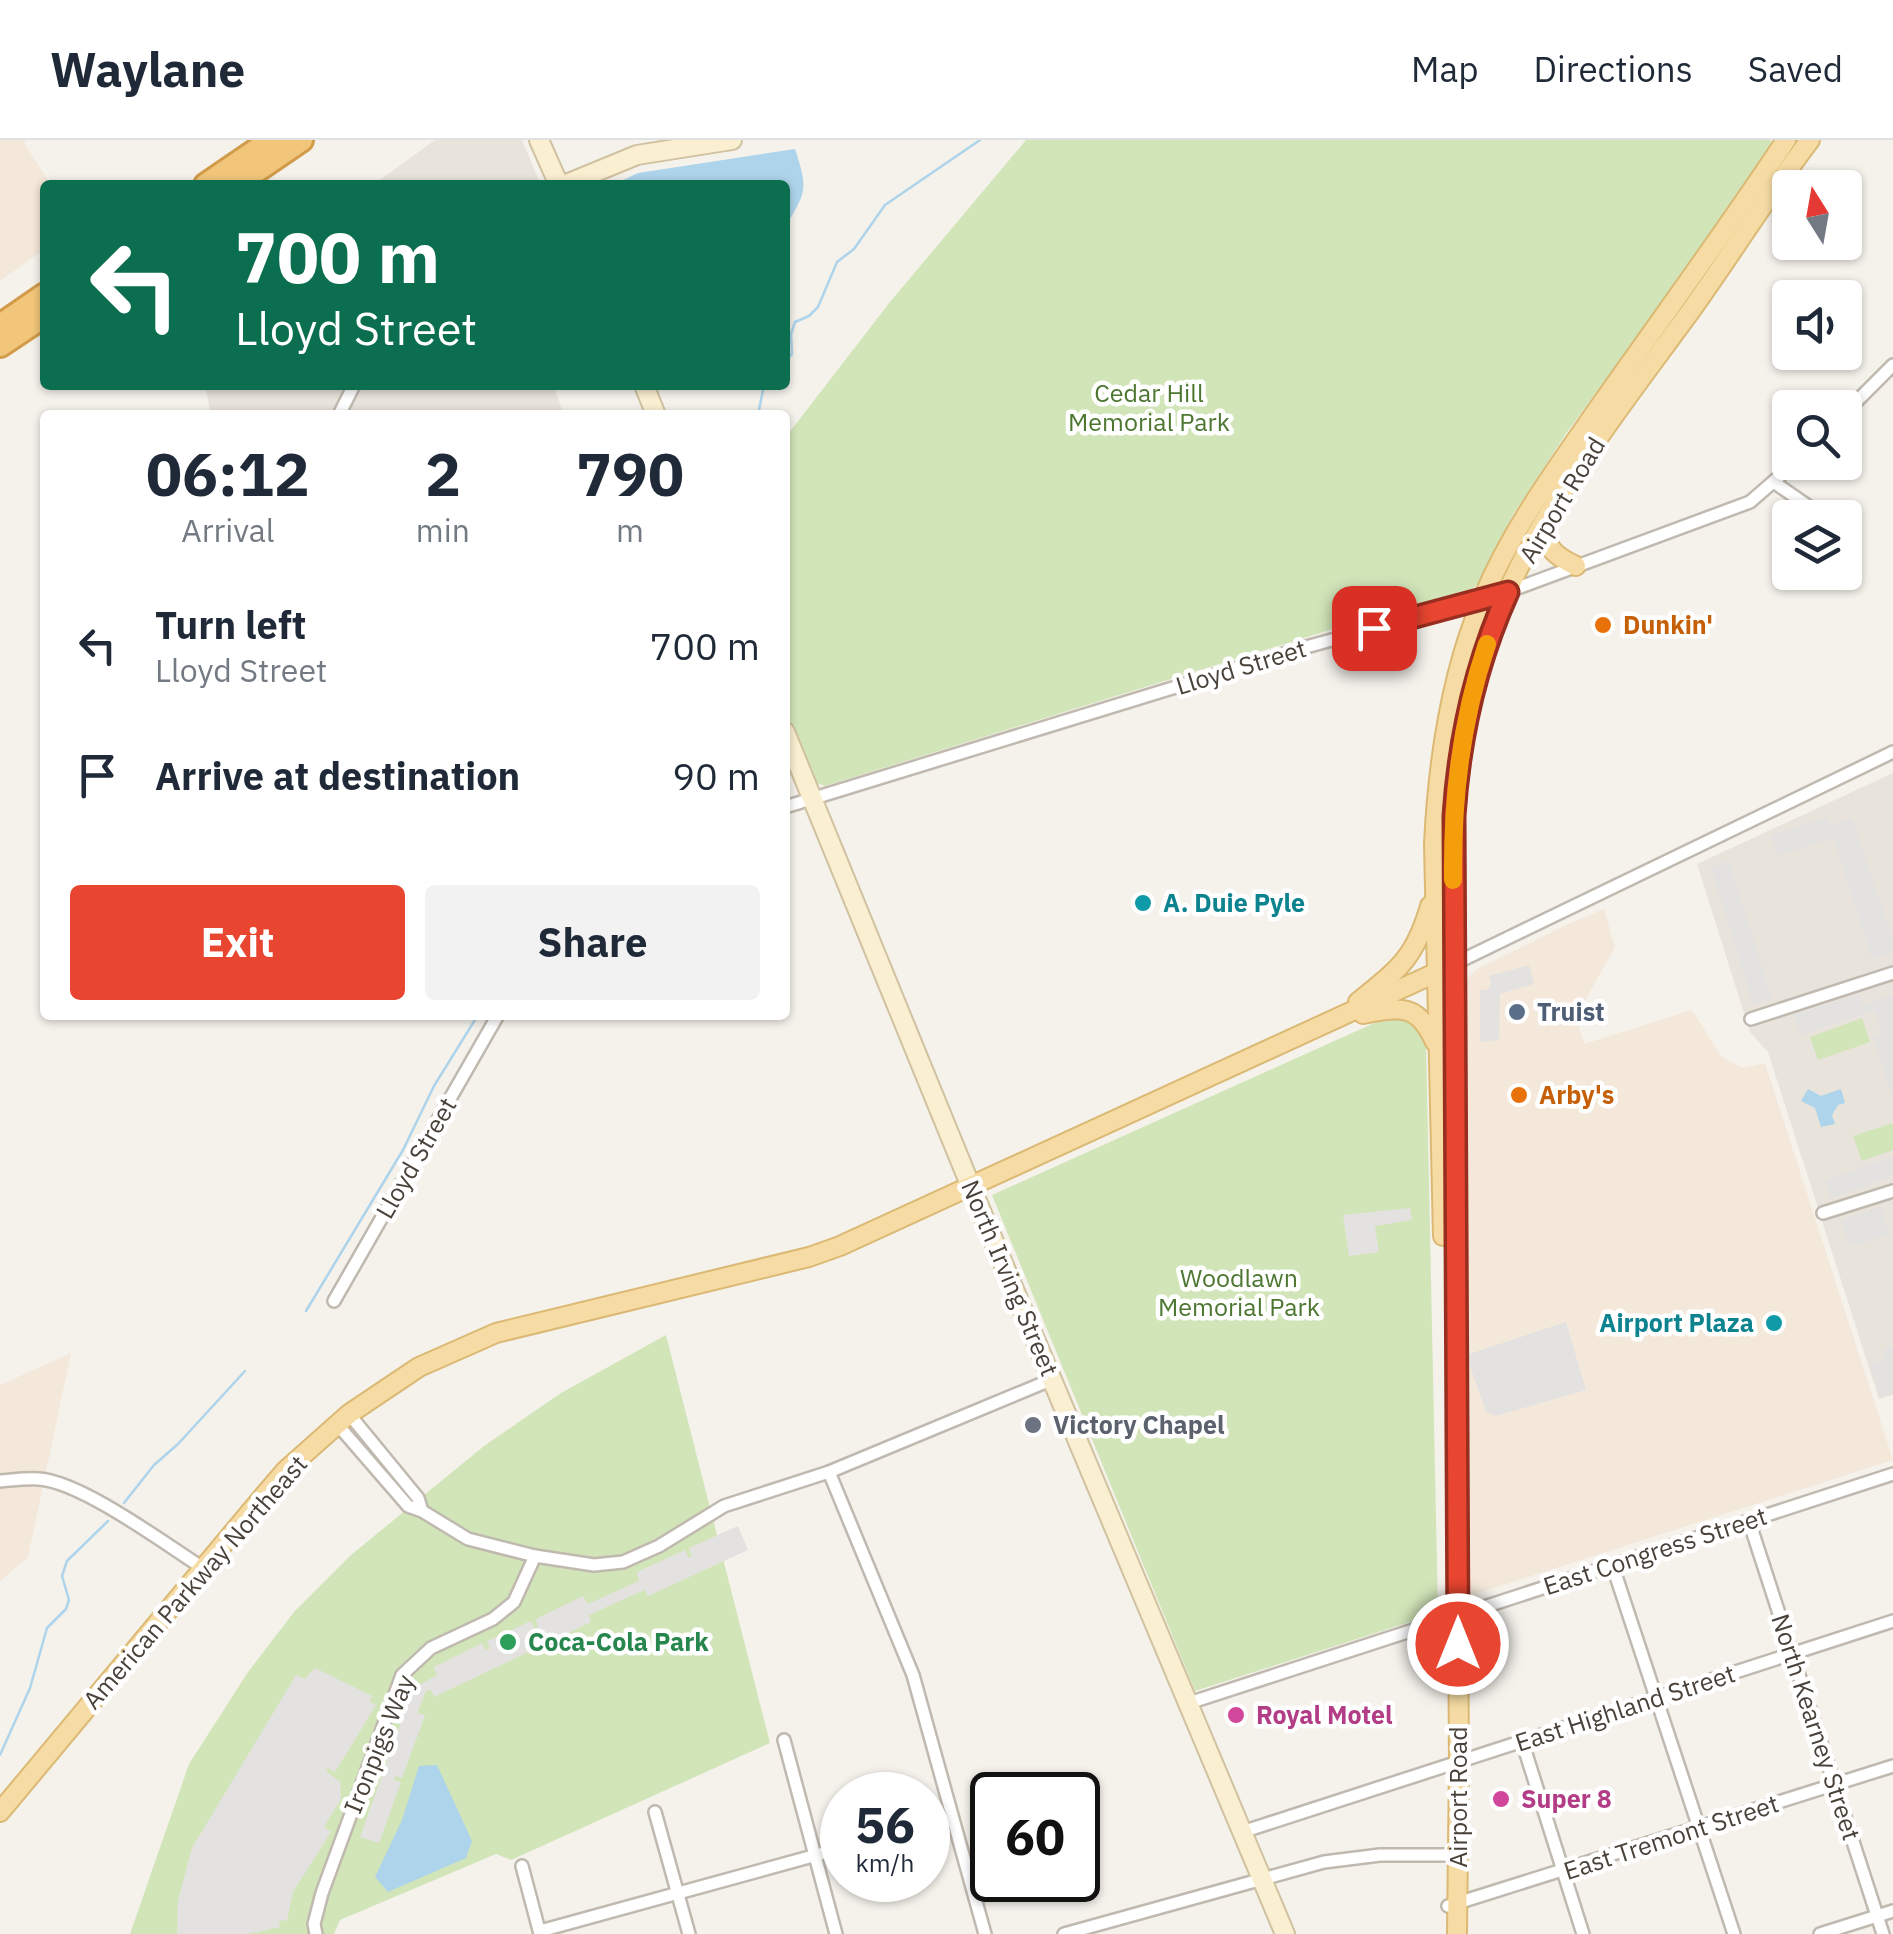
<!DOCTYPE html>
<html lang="en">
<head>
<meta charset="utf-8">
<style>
  :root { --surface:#fff; --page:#f2f2f3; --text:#1f2937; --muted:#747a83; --line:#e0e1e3; --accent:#e84630 }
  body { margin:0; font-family:"IBM Plex Sans",sans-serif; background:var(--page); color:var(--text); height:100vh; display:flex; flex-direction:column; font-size:38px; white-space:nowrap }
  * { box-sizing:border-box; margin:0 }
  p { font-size:32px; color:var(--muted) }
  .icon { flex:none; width:55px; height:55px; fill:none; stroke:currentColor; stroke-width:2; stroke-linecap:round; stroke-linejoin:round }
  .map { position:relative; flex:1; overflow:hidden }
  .panel { position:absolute; left:40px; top:270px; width:750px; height:610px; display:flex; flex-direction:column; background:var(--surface); border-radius:10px; box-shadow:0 2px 8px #0004 }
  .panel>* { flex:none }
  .guide { position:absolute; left:40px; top:40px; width:750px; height:210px; border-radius:10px; box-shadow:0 2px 8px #0004; background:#0b6e4f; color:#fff; overflow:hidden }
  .needle { width:65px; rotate:349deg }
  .controls { position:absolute; left:1772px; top:30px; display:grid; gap:20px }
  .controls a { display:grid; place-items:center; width:90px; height:90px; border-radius:10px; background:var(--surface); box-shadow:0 2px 8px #0004; font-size:50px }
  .speed { position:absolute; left:820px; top:1632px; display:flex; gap:20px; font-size:50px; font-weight:700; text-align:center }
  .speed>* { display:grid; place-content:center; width:130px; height:130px; border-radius:50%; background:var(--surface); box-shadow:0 2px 8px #0004; line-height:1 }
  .speed small { font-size:25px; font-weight:400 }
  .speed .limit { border:5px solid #111; border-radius:15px; background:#fff; color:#111 }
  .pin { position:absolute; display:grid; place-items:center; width:85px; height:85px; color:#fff; margin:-42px; border-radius:20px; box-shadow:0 5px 15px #0006 }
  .me { position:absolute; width:110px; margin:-55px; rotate:0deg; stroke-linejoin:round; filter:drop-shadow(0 0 8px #0008) }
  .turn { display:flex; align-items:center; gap:35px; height:210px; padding:0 30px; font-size:45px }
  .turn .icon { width:130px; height:130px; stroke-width:2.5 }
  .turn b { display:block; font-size:70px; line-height:85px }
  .eta { display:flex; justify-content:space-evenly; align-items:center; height:170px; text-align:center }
  .eta b { font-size:60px; font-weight:800; line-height:70px }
  .cta { display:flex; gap:20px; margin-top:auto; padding:20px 30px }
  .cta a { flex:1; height:115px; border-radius:10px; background:var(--accent); color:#fff; font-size:40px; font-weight:800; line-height:115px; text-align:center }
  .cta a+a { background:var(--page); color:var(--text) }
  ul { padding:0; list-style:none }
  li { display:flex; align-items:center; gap:30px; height:130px; padding:0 30px }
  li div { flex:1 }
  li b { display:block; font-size:38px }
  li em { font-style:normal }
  header { display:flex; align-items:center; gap:60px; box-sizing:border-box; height:140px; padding:0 50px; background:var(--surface); border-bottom:2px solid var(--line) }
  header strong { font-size:48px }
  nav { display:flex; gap:55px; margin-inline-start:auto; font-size:35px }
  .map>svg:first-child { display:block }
  .residential { fill:#e8e3db }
  .commercial { fill:#f4e8da }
  .green { fill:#d2e5b9 }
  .parking { fill:#e4e2e0 }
  .water { fill:#aed4eb }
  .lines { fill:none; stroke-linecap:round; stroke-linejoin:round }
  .stream { stroke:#aed4eb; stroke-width:2.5 }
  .street-casing { stroke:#c0b9af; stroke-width:16 }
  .secondary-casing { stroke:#d0c2a0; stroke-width:22 }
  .primary-casing { stroke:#dbb974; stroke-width:22 }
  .highway-casing { stroke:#d19b4a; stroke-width:28 }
  .street { stroke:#fff; stroke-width:11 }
  .secondary { stroke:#faefd0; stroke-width:18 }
  .primary { stroke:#f6dca4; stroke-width:18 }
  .highway { stroke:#f2c67a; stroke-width:22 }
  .route-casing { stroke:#972e1f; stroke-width:25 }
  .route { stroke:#e84630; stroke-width:18 }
  .slow { stroke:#f59e0b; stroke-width:18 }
  .food-dot { fill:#e8710a; stroke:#fff; stroke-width:4 }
  .culture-dot { fill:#0f9aa8; stroke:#fff; stroke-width:4 }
  .service-dot { fill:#5c6f8a; stroke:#fff; stroke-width:4 }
  .worship-dot { fill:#6b7280; stroke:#fff; stroke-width:4 }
  .leisure-dot { fill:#2e9e5b; stroke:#fff; stroke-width:4 }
  .hotel-dot { fill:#d1479c; stroke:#fff; stroke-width:4 }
  .labels { text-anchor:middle; stroke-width:9; stroke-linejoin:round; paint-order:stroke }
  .park-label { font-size:25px; fill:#4d7631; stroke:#fff }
  .street-label { font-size:25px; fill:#49423a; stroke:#fff }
  .food-label { font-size:25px; font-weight:bold; fill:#c56008; stroke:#fff; text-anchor:start }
  .culture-label { font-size:25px; font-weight:bold; fill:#0d838f; stroke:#fff; text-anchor:start }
  .service-label { font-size:25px; font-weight:bold; fill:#4e5e75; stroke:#fff; text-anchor:start }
  .worship-label { font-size:25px; font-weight:bold; fill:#5b616d; stroke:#fff; text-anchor:start }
  .leisure-label { font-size:25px; font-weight:bold; fill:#27864d; stroke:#fff; text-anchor:start }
  .hotel-label { font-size:25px; font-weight:bold; fill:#b23c85; stroke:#fff; text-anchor:start }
</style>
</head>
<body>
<header>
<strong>Waylane</strong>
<nav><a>Map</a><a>Directions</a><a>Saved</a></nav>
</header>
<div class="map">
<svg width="1893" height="1794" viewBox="0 0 1893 1794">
  <rect width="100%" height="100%" fill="#f5f2ec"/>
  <g class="residential">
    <polygon points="435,0 522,0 541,45 373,45"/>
    <polygon points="205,245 553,245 564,275 211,275"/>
    <polygon points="1893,633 1893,1255 1879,1259 1768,912 1750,892 1697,724"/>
  </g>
  <g class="commercial">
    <polygon points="0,0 27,0 24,3 51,45 45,45 45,109 0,141"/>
    <polygon points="1604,769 1615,807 1576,877 1584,904 1692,870 1722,917 1742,928 1765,923 1893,1320 1472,1455 1465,1449 1464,846 1467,838 1477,829 1564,786"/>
    <polygon points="71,1213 28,1417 0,1441 0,1245"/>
  </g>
  <g class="green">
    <polygon points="1026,0 1770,0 1772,3 1717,86 1565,295 1514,373 1479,443 1470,451 1375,476 825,646 811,641 785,579 785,298 890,162"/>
    <polygon points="1392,875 1418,882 1426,900 1438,1473 1195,1551 992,1055"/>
    <polygon points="1862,878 1870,902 1818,920 1810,897"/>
    <polygon points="1893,983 1893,1010 1862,1021 1853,996"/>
    <polygon points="666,1195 770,1603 511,1720 496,1714 340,1780 334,1794 130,1794 189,1624 248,1532 294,1472 351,1415 484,1306 561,1253"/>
  </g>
  <g class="parking">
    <polygon points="1827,677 1830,686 1852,678 1893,798 1893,812 1872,819 1833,698 1778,716 1771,696"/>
    <polygon points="1729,721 1772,859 1753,864 1711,727"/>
    <polygon points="1529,825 1534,844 1500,854 1499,900 1480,902 1480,850 1487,850 1491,844 1489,836"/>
    <polygon points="1859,854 1863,865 1893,855 1893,960 1873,897 1882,894 1875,871 1800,895 1793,875"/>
    <polygon points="1893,1016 1893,1036 1831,1058 1825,1041"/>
    <polygon points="1881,1067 1890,1094 1850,1107 1841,1080"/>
    <polygon points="1410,1068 1412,1080 1375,1086 1379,1112 1349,1116 1343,1075"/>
    <polygon points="1566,1182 1586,1250 1496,1276 1486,1272 1466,1215"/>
    <polygon points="1893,1206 1893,1253 1880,1257 1870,1224 1885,1219 1883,1210"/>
    <polygon points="738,1386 748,1410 648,1456 644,1450 589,1475 591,1482 434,1557 431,1550 426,1551 417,1573 425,1575 402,1638 395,1636 394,1640 401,1642 379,1703 360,1697 413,1549 437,1535 434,1527 482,1503 486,1510 490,1509 487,1501 531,1481 534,1488 538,1487 536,1479 583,1456 588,1464 639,1441 637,1432 685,1410 689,1418 692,1416 689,1408"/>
    <polygon points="315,1528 372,1556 369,1561 376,1565 335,1632 328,1628 326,1631 340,1642 341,1659 324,1687 331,1692 293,1752 287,1780 279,1781 280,1787 248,1794 177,1794 178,1761 192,1708 296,1535 305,1539"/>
  </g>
  <g class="water">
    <path d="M795,9C808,49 807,51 785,87V45H612L638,33Z"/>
    <polygon points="1808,949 1821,956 1841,949 1845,963 1838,965 1832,975 1835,984 1821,987 1815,968 1801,961"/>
    <polygon points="437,1625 472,1701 466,1718 388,1752 375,1737 402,1680 419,1626"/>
  </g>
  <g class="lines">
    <g class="stream">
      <polyline points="785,221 792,214 791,194 795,182 809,176 818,167 837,122 854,109 885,65 980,0"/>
      <polyline points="758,275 764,245"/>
      <polyline points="306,1171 403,1010 434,946 478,875"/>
      <polyline points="124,1363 154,1325 178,1304 245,1231"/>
      <polyline points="0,1615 30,1548 47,1488 66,1469 69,1460 62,1436 67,1421 108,1381"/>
    </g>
    <g class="street-casing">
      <g id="street">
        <polyline points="1845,273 1893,225"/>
        <polyline points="339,275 354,245"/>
        <polyline points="1775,343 1811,368 1814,378"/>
        <polyline points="785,667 1306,507 1507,452 1750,362 1796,322"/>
        <polyline points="1454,824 1893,612"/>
        <polyline points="1751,879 1893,833"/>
        <polyline points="1823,1073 1893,1051"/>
        <polyline points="334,1161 498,875"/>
        <polyline points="349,1274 418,1358 422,1371"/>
        <polyline points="829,1332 913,1535 985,1794"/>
        <path d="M0,1341C13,1340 26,1338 39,1339C82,1342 165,1404 203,1428"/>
        <polyline points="1749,1381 1883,1794"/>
        <polyline points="535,1416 594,1425 623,1422 659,1406 724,1366 829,1332 1053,1239"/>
        <polyline points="1613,1427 1734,1794"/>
        <polyline points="1189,1563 1893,1334"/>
        <polyline points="784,1600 836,1794"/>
        <polyline points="1522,1601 1583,1794"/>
        <polyline points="655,1672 689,1794"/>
        <polyline points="928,1685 952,1678"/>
        <polyline points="1242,1692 1893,1481"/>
        <polyline points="522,1726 540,1794"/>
        <polyline points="1448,1766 1893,1626"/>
        <polyline points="540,1791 842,1708"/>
        <polyline points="316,1794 314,1784 322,1753 402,1535 431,1508 493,1479 514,1462 535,1416 468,1399 422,1371 408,1366 337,1284"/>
        <polyline points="1064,1794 1324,1722 1380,1715 1449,1715"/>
        <polyline points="1820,1794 1893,1771"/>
      </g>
    </g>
    <g class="secondary-casing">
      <g id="secondary">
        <polyline points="539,0 559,45"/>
        <polyline points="564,45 637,15 732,0"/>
        <polyline points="644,245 656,275"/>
        <polyline points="785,592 971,1047 1285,1794"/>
      </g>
    </g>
    <g class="primary-casing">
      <g id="primary">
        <path d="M1544,384C1545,408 1555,416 1576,426"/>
        <path d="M1358,862C1399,829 1415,818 1430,766"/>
        <path d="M1363,874C1400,867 1418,863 1435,902"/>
        <path d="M1443,1096L1434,704C1438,621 1450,535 1483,458C1512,388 1559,325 1602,263C1664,175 1727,89 1786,0"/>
        <polyline points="0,1672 261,1359 286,1330 349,1274 419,1227 496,1193 809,1117 840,1106 1444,829"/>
        <path d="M1457,1794L1459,1621L1453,700C1455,626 1468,553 1494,484C1535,373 1623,264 1692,169C1732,113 1768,55 1810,0"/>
      </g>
    </g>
    <g class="highway-casing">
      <g id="highway">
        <polyline points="206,45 272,0"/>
        <polyline points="235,45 301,0"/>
        <polyline points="0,186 45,155"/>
        <polyline points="0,205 45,175"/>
      </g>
    </g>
    <use href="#street" class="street"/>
    <use href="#secondary" class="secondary"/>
    <use href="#primary" class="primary"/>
    <use href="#highway" class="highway"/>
  </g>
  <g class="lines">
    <g class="route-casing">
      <path id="route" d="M1374,488L1508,452C1476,523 1459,599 1454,676L1458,1504"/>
    </g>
    <use href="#route" class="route"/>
    <path class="slow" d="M1453,740C1452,659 1461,580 1487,504"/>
  </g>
  <g class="food-dot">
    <circle cx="1603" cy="485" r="10"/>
    <circle cx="1519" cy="955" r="10"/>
  </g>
  <g class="culture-dot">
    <circle cx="1143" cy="763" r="10"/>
    <circle cx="1774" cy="1183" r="10"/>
  </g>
  <circle class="service-dot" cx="1517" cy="872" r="10"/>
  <circle class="worship-dot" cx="1033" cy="1285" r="10"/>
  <circle class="leisure-dot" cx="508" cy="1502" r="10"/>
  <g class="hotel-dot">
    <circle cx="1236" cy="1575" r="10"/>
    <circle cx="1501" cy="1659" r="10"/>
  </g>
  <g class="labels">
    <g class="park-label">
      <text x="1149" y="262">Cedar Hill<tspan x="1149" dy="29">Memorial Park</tspan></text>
      <text x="1239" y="1147">Woodlawn<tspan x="1239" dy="29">Memorial Park</tspan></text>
    </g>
    <g class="street-label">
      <text transform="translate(1562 360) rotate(-59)" y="9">Airport Road</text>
      <text transform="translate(1241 527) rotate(-17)" y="9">Lloyd Street</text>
      <text transform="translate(416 1018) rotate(-60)" y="9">Lloyd Street</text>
      <text transform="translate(1010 1138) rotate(67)" y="9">North Irving Street</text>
      <text transform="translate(1655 1411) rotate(-18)" y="9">East Congress Street</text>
      <text transform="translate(195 1442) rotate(-49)" y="9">American Parkway Northeast</text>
      <text transform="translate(1625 1568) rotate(-18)" y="9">East Highland Street</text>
      <text transform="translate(1816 1587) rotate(72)" y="9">North Kearney Street</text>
      <text transform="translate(379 1604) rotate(-68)" y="9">Ironpigs Way</text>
      <text transform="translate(1458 1657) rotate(-90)" y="9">Airport Road</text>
      <text transform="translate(1671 1697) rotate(-18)" y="9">East Tremont Street</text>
    </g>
    <g class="food-label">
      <text x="1623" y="494">Dunkin'</text>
      <text x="1539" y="964">Arby's</text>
    </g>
    <g class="culture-label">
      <text x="1163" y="772">A. Duie Pyle</text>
      <text x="1754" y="1192" text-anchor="end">Airport Plaza</text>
    </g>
    <g class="service-label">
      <text x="1537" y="881">Truist</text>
    </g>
    <g class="worship-label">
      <text x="1053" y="1294">Victory Chapel</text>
    </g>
    <g class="leisure-label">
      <text x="528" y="1511">Coca-Cola Park</text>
    </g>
    <g class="hotel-label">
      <text x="1256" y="1584">Royal Motel</text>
      <text x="1521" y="1668">Super 8</text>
    </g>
  </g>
</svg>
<div class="controls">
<a><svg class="needle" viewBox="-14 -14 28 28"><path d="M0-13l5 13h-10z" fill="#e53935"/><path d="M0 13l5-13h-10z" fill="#747a83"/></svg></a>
<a><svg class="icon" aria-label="sound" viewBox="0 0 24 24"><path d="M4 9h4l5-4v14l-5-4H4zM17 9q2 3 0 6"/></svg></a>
<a><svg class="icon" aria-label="search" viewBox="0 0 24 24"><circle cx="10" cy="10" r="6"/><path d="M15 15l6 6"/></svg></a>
<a><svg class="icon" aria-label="layers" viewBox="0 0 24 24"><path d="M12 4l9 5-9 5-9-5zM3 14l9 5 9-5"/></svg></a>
</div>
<div class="speed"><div>56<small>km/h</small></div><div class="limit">60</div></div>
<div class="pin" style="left:1374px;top:488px;background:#d93025"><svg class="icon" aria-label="arrive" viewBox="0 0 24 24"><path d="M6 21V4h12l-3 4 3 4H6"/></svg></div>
<svg class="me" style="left:1458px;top:1504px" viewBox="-20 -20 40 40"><circle r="17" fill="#e84630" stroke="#fff" stroke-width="3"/><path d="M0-11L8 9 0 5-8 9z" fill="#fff"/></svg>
<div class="guide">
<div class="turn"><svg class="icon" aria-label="left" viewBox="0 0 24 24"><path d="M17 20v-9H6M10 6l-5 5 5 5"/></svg><div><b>700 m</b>Lloyd Street</div></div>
</div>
<section class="panel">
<div class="eta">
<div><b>06:12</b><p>Arrival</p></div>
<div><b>2</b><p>min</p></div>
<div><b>790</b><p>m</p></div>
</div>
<ul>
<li><svg class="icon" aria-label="left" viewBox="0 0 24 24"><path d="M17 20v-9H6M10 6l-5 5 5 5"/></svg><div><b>Turn left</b><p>Lloyd Street</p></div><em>700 m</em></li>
<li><svg class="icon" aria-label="arrive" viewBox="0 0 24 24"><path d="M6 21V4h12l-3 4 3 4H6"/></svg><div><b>Arrive at destination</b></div><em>90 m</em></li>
</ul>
<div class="cta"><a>Exit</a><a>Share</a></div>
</section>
</div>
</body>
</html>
